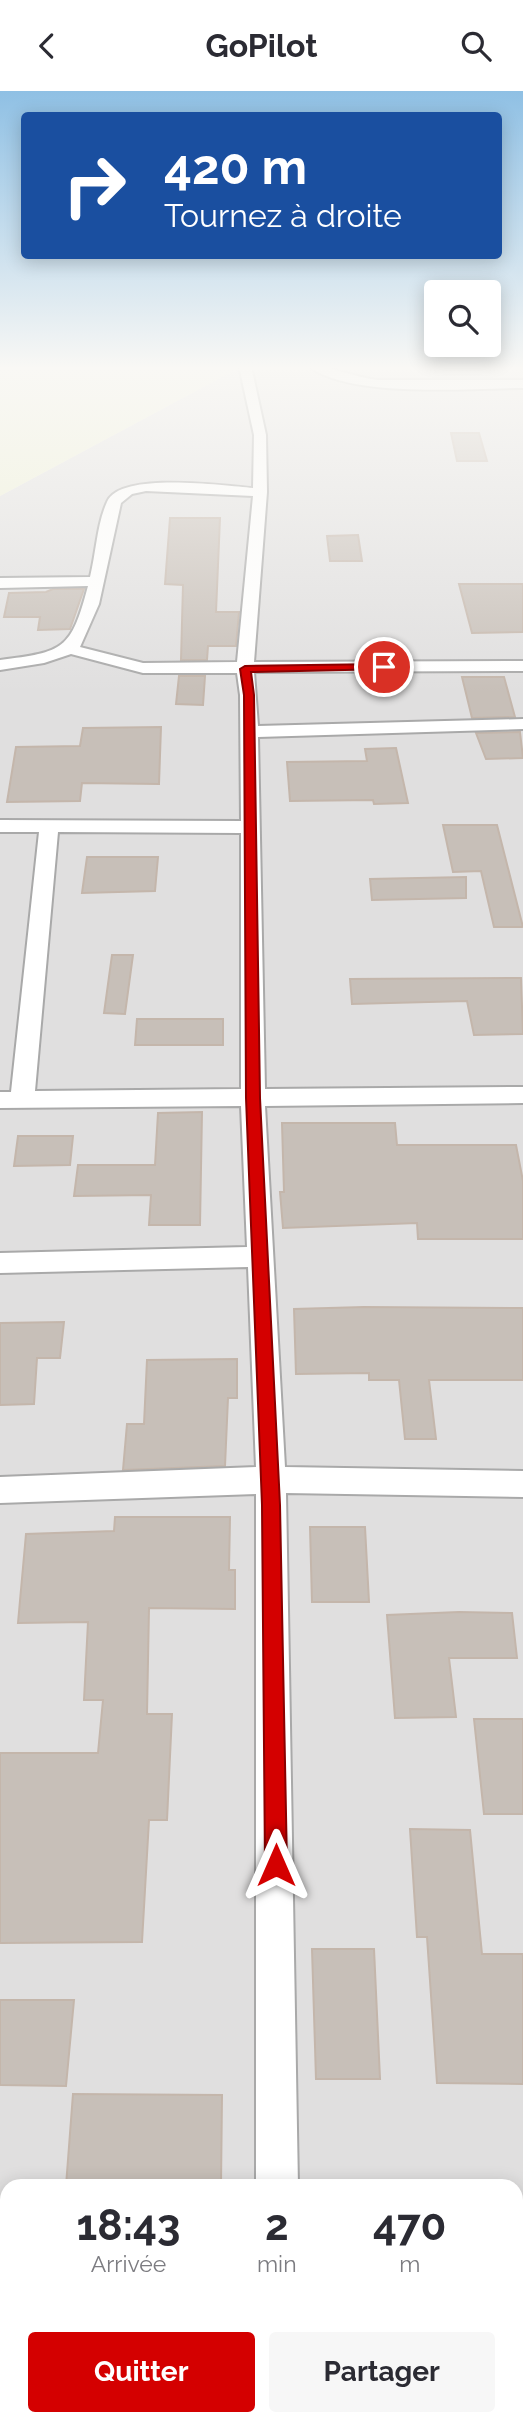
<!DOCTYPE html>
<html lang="fr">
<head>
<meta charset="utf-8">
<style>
  :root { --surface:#fff; --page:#f7f7f7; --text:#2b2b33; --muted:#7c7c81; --accent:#d40000 }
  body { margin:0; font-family:Raleway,sans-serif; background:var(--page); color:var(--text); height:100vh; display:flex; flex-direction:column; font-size:26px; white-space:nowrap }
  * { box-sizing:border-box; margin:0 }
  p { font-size:23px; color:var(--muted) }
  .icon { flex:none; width:38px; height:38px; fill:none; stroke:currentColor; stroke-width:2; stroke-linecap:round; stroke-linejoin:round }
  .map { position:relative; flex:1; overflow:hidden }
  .side { position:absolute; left:0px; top:2088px; width:523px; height:247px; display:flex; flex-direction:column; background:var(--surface); border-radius:21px 21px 0 0; box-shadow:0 4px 18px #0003 }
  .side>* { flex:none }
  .guide { position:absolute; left:21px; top:21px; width:481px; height:147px; border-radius:7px; box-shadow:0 4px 18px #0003; background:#1a4fa0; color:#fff; overflow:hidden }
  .buttons { position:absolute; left:424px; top:189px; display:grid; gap:14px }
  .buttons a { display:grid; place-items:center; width:77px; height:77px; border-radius:7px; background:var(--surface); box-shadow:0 4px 18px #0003; font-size:35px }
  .pin { position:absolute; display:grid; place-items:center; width:60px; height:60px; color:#fff; margin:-30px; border:4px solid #fff; border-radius:50%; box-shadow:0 2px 7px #0007 }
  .me { position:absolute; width:77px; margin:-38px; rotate:0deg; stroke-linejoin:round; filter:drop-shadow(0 0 5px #0008) }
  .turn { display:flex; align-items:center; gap:24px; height:147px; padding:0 28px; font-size:32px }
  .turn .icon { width:91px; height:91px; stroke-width:2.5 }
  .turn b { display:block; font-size:49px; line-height:60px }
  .eta { display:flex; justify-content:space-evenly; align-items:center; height:119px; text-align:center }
  .eta b { font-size:42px; font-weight:700; line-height:49px }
  .primary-button { display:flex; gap:14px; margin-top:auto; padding:14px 28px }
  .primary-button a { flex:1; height:80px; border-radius:7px; background:var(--accent); color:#fff; font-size:28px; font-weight:700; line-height:80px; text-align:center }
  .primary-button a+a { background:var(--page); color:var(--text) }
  header { display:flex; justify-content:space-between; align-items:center; height:91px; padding:0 28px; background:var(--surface); font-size:32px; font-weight:700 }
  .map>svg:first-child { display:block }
  .residential { fill:#e0dfdf; fill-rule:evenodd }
  .farmland { fill:#eef0d5 }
  .building { fill:#c7bfb8; stroke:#c4b6ab; stroke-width:2 }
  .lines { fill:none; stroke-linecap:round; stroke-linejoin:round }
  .street-casing { stroke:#a9a9a9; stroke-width:4 }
  .street { fill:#fff; fill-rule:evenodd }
  .route { fill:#d40000; stroke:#8a0000; stroke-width:2 }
</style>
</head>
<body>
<header><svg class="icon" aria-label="back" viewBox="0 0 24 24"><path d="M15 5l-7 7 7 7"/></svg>GoPilot<svg class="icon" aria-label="search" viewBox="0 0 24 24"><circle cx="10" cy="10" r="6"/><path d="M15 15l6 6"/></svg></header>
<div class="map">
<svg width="523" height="2333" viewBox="0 0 523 2333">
  <rect width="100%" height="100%" fill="#f2efe9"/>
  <path class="residential" d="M253,275H523V2333H0V405L235,279ZM7,2095H516V2328H7Z"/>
  <polygon class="farmland" points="0,275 253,275 235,279 0,405"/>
  <g class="building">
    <polygon points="451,342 479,342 487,370 457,370"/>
    <polygon points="170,427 220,427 216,521 239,521 236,555 208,555 207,569 181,569 183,494 165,493"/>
    <polygon points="358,444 362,470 330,470 327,445"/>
    <polygon points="459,493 523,493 523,541 472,542"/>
    <polygon points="53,498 84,498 70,538 38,539 40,526 4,526 9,502 46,501"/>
    <polygon points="179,585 205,585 203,614 176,613"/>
    <polygon points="462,586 504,586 515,626 472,627"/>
    <polygon points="161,636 159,693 82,692 80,710 7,711 16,656 80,655 83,637"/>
    <polygon points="520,641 523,667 486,668 476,642"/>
    <polygon points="396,657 408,712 374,713 373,709 290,710 287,671 367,670 365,658"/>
    <polygon points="443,734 497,734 523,836 494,836 481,780 453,781"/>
    <polygon points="87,766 158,766 155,800 82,802"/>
    <polygon points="466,786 466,807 372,809 370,788"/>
    <polygon points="112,864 133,864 125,923 104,922"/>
    <polygon points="521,887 523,943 474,944 467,910 352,913 350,888"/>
    <polygon points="137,928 223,928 223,954 135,954"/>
    <polygon points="202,1021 200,1134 149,1134 151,1104 74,1105 78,1074 155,1074 158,1022"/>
    <polygon points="282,1032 395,1032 397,1054 516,1054 523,1090 523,1148 418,1148 417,1132 283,1137 280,1101 284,1101"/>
    <polygon points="18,1045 73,1045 70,1074 14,1075"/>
    <polygon points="364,1216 523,1217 523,1289 429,1289 436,1348 405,1348 399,1289 369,1289 369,1282 296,1283 294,1218"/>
    <polygon points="64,1231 60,1267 37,1267 34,1313 0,1314 0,1232"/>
    <polygon points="237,1268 237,1307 228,1307 225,1375 123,1379 127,1333 144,1333 147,1269"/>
    <polygon points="115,1426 230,1426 229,1479 235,1479 235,1518 149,1517 147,1623 172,1623 167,1729 149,1729 142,1851 0,1852 0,1662 98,1662 103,1609 84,1609 88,1531 18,1532 26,1443 114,1440"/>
    <polygon points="310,1436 365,1436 369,1511 312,1511"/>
    <polygon points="459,1521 512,1522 517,1567 449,1567 456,1626 395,1627 387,1524"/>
    <polygon points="474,1628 523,1628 523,1723 484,1723"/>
    <polygon points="410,1738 470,1739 482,1863 523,1863 523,1993 437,1992 427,1846 417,1846"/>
    <polygon points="312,1858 374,1858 380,1988 316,1988"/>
    <polygon points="0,1909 74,1909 66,1995 0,1994"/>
    <polygon points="73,2003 222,2004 221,2095 66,2095"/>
  </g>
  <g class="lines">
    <g class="street-casing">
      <g id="street">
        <path d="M239,275H251L266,344L267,401L254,571L523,570V580L254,581L258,635L523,628V638L258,646L265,998L523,996V1012L265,1015L285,1376L523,1380V1406L286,1402L298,2095H256V1403L0,1412V1386L256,1376L248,1176L0,1182V1162L247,1156L241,1015L0,1017V1001H11L39,741H0V729L241,730L240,604L237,582H143L71,563L44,572L0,579V569C64,561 71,559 88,495L0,497V487L90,486C96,462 97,433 107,411C120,380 224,395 253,397L254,344ZM146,400L253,405L237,571L143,572L80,556L99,513L121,412L132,403ZM58,741L241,742V998L35,1000Z"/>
        <path d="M308,275C332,275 353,286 377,289H523V297C468,297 351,308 308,275Z"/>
        <rect x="0" y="2272" width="7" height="44"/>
        <polygon points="516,2287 523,2287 523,2331 507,2328 516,2328"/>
        <polygon points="255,2328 301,2328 300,2333 254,2333"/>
      </g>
    </g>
    <use href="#street" class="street"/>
  </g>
  <linearGradient id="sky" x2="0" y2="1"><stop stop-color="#8fc0e4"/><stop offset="0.46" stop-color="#f9f8f5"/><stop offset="1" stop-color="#f9f8f5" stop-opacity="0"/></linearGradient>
  <rect width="523" height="602" fill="url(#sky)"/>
  <polygon class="route" points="384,573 388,578 251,581 254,604 260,1007 280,1414 287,1774 284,1782 276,1785 268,1782 265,1774 262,1414 246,1007 244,604 240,578 245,575"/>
</svg>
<div class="buttons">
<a><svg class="icon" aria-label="search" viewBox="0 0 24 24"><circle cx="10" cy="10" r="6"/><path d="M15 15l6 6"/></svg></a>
</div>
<div class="pin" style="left:384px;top:576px;background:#d93025"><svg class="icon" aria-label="arrive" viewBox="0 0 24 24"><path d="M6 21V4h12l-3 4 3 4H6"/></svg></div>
<svg class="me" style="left:276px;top:1774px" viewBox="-20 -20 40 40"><path d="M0-17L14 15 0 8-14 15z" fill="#d40000" stroke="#fff" stroke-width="4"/></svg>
<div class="guide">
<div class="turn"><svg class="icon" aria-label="right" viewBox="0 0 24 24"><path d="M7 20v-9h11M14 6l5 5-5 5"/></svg><div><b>420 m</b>Tournez à droite</div></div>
</div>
<section class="side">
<div class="eta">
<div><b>18:43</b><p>Arrivée</p></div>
<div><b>2</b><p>min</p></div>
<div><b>470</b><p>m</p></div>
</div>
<div class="primary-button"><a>Quitter</a><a>Partager</a></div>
</section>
</div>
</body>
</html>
